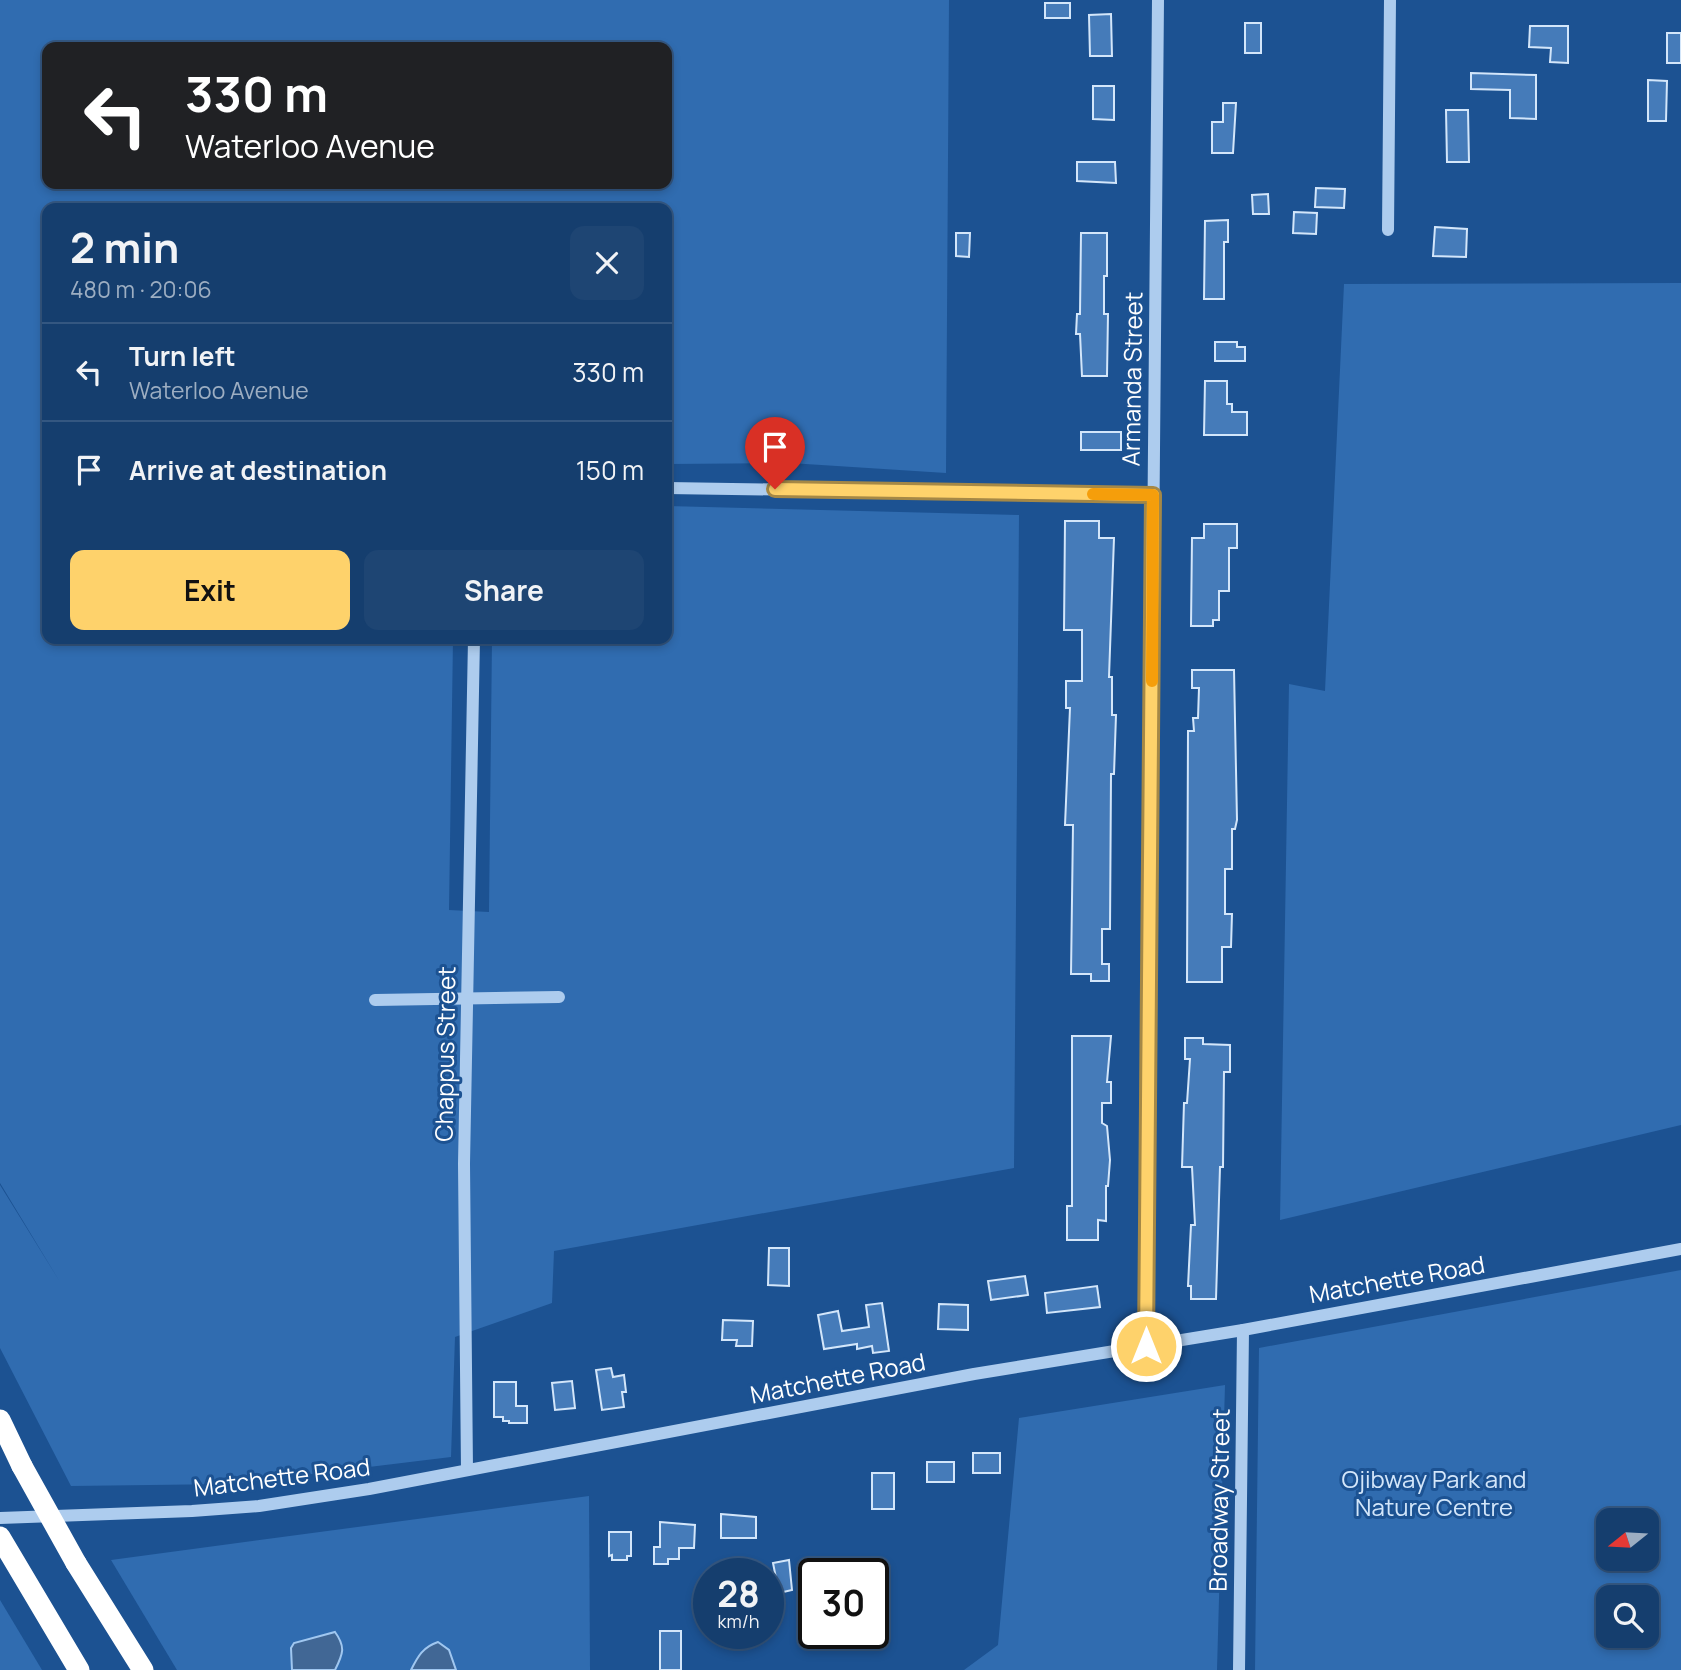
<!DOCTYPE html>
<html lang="en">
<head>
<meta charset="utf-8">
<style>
  :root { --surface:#153e6e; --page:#1e4573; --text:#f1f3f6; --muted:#9daec2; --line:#345781; --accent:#fed26b }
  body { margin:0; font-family:Manrope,sans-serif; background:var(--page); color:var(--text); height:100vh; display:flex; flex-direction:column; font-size:26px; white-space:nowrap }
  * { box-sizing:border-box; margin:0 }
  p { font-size:23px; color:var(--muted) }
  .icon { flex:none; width:38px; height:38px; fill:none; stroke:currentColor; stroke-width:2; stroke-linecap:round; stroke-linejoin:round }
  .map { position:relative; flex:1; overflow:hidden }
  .drawer { position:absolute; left:42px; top:203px; width:630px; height:441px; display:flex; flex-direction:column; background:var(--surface); border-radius:14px; box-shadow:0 4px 10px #0003,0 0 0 2px var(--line) }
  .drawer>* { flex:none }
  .guide { position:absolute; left:42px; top:42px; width:630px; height:147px; border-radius:14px; box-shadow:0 4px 10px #0003,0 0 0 2px var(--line); background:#202124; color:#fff; overflow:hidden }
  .needle { width:46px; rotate:252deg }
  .tools { position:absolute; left:1596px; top:1508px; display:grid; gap:14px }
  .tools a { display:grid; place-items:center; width:63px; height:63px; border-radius:14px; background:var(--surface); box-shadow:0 4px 10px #0003,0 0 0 2px var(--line); font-size:35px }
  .speed { position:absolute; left:693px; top:1558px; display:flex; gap:14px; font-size:35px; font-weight:700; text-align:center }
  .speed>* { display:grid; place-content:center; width:91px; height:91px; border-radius:50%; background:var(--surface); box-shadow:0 4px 10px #0003,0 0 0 2px var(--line); line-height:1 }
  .speed small { font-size:18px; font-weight:400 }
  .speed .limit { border:4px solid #111; border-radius:10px; background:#fff; color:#111 }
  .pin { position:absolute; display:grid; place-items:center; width:60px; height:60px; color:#fff; margin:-72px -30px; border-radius:50% 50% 50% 0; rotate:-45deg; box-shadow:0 0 7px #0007 }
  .pin .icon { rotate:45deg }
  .me { position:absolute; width:77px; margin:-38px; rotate:0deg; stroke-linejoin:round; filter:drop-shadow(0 0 5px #0008) }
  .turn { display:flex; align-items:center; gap:24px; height:147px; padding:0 28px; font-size:32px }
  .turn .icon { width:91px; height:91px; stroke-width:2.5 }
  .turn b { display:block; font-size:49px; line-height:60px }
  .round { display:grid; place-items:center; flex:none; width:74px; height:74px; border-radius:14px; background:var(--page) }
  .summary { display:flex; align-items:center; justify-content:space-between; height:119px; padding:0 28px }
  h1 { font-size:42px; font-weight:700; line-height:52px }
  .cta { display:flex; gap:14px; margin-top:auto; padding:14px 28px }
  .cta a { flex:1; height:80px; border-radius:14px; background:var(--accent); color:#111; font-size:28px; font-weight:700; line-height:80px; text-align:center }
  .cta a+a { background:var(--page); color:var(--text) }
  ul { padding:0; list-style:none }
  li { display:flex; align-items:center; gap:21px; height:98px; padding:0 28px; border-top:2px solid var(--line) }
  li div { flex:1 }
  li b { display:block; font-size:26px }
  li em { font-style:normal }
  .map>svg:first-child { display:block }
  .green { fill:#306cb0; fill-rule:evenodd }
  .water { fill:#416795; stroke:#a0c7f0; stroke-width:2 }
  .building { fill:#457bb9; stroke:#d3e6fa; stroke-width:2 }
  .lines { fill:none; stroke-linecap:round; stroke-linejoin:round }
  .minor { stroke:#adccee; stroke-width:12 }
  .highway { stroke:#fff; stroke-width:21 }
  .highway-bridge { stroke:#fff; stroke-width:21 }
  .route-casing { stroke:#a58846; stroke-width:18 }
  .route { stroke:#fed26b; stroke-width:12 }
  .slow { stroke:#f59e0b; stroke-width:12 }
  .labels { text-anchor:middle; stroke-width:6; stroke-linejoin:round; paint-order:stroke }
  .street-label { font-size:24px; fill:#fff; stroke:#1c5292 }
  .park-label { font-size:24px; fill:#d3e6fa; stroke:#1c5292 }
</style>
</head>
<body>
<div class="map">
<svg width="1681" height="1670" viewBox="0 0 1681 1670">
  <rect width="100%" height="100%" fill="#1c5292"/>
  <g class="green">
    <path d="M0,0H949L946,473L790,463L667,464V208H47V639H453L449,910L489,912L492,639H667V506L1019,515L1014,1168L554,1251L552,1303L455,1337L451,1457L229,1484L71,1486L0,1348V1185L60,1282L0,1183ZM47,47H667V184H47Z"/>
    <polygon points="1681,283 1681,1125 1280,1220 1289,684 1325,691 1344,284"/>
    <path d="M1681,1270V1670H1255L1259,1348ZM1608,1521H1647V1559H1608ZM1608,1598H1647V1636H1608Z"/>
    <polygon points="1225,1385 1217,1670 964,1670 998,1645 1019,1418"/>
    <polygon points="589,1496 590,1670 177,1670 111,1560"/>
    <polygon points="0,1600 42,1670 0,1670"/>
  </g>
  <g class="water">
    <path d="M335,1632C346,1647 343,1654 335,1670H292L291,1648L294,1643Z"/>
    <path d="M438,1642L449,1650L456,1670H411C418,1656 423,1647 438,1642Z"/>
  </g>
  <g class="building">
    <rect x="1045" y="3" width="25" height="15"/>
    <polygon points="1111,14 1112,56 1090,56 1089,15"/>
    <rect x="1245" y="23" width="16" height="30"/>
    <polygon points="1530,26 1568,26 1568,63 1550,62 1551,48 1529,47"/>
    <rect x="1667" y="33" width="14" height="30"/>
    <polygon points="1471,73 1536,75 1536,119 1510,118 1510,90 1471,89"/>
    <polygon points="1648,80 1667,81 1666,121 1648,121"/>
    <polygon points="1093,86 1114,86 1114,120 1093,119"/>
    <polygon points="1223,103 1236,103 1233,153 1212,153 1212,122 1223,122"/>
    <polygon points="1446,110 1468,110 1469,162 1447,162"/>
    <polygon points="1077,162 1115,162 1116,183 1077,181"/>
    <polygon points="1316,188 1345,189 1344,208 1315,207"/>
    <polygon points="1268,194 1269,214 1253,214 1252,195"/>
    <polygon points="1294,212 1317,213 1316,234 1293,233"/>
    <polygon points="1228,220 1228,242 1224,242 1224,299 1204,299 1205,221"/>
    <polygon points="1435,227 1467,229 1466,257 1433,256"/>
    <polygon points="956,233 970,233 969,257 956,256"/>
    <polygon points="1081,233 1107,233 1107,276 1104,276 1104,314 1108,314 1107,376 1082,376 1080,334 1076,334 1077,314 1080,314"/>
    <polygon points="1215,342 1237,342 1237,347 1245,347 1245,361 1215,361"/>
    <polygon points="1205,381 1227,381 1227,404 1232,404 1232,412 1247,412 1247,435 1204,435"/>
    <rect x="1081" y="432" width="40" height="18"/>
    <polygon points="1065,521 1099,521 1099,538 1114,538 1109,677 1112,677 1112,715 1116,715 1114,774 1111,774 1110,929 1102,929 1102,964 1109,964 1109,981 1091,981 1091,974 1071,974 1073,825 1065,825 1070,708 1066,708 1066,681 1082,681 1082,630 1064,630"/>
    <polygon points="1204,524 1237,524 1237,548 1229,548 1229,591 1219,591 1219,620 1213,620 1213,626 1191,626 1192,538 1204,538"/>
    <polygon points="1192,670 1234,670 1237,820 1235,829 1232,829 1232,869 1225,869 1225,914 1232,914 1231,947 1222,947 1222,982 1187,982 1188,731 1194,731 1193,718 1198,718 1199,688 1192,688"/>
    <polygon points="1072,1036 1111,1036 1107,1082 1111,1082 1111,1103 1102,1103 1102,1123 1107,1126 1110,1160 1108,1186 1106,1186 1106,1221 1098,1220 1098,1240 1067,1240 1067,1206 1072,1206"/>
    <polygon points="1185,1038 1203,1038 1203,1044 1230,1045 1230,1072 1224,1072 1223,1167 1220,1167 1216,1299 1191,1299 1191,1286 1188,1286 1191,1225 1195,1225 1192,1167 1182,1167 1184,1103 1187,1103 1190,1059 1185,1059"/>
    <polygon points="769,1248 789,1248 789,1286 768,1285"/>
    <polygon points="1025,1276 1028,1295 991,1300 988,1281"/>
    <polygon points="1097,1286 1100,1307 1047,1313 1045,1293"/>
    <polygon points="882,1303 889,1351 873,1353 872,1346 857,1349 857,1344 824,1349 818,1315 838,1311 842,1331 869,1327 866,1305"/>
    <polygon points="939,1304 968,1305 968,1330 938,1329"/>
    <polygon points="723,1320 753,1321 752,1346 736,1346 737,1340 722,1340"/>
    <polygon points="611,1368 613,1377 624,1375 626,1392 622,1392 624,1407 602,1410 596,1370"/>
    <polygon points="572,1381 575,1408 555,1410 552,1383"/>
    <polygon points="494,1382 516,1382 516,1406 527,1406 527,1423 509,1423 509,1421 503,1421 503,1417 494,1417"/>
    <rect x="973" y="1453" width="27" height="20"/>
    <rect x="927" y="1462" width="27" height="20"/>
    <rect x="872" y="1473" width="22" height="36"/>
    <polygon points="721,1514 756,1517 756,1538 721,1538"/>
    <polygon points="660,1522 695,1525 694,1548 679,1548 679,1559 668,1559 668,1564 654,1564 654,1547 660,1547"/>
    <polygon points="609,1532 631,1532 631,1556 627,1556 627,1560 612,1560 612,1555 609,1556"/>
    <polygon points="789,1560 792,1590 779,1593 773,1563"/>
    <rect x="660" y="1631" width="21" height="39"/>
  </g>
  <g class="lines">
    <g class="minor">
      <polyline points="1388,230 1390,0"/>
      <polyline points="667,488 1153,495"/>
      <polyline points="375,1000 559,997"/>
      <polyline points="1146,1346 1158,0"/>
      <polyline points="467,1470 464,1164 474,639"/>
      <polyline points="0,1518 192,1511 259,1506 369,1489 974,1374 1243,1330 1681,1249"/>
      <polyline points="1239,1670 1243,1330"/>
    </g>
    <g class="highway">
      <polyline points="0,1420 22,1466"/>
      <polyline points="0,1537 79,1670"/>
      <polyline points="76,1563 143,1670"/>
    </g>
    <polyline class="highway-bridge" points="22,1466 76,1563"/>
  </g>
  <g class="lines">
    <g class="route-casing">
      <polyline id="route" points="775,489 1153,495 1146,1346"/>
    </g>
    <use href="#route" class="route"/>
    <polyline class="slow" points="1093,494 1153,495 1152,681"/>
  </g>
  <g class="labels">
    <g class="street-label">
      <text transform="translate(1133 379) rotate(-89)" y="8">Armanda Street</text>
      <text transform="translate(446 1054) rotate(-89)" y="8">Chappus Street</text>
      <text transform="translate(1397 1280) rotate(-10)" y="8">Matchette Road</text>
      <text transform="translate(838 1379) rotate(-11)" y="8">Matchette Road</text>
      <text transform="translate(282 1478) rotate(-7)" y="8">Matchette Road</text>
      <text transform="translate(1220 1500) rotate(-89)" y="8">Broadway Street</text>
    </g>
    <g class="park-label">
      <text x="1434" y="1488">Ojibway Park and<tspan x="1434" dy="28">Nature Centre</tspan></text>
    </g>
  </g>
</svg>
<div class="tools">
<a><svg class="needle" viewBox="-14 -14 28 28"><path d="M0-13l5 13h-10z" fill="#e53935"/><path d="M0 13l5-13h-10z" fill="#9daec2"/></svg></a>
<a><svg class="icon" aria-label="search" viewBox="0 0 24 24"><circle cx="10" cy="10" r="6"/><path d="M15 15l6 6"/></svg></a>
</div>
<div class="speed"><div>28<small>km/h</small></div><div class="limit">30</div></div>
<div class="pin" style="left:775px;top:489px;background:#d93025"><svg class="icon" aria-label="arrive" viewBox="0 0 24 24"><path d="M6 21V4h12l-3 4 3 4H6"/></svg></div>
<svg class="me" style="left:1146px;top:1346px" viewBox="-20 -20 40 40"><circle r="17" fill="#fed26b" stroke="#fff" stroke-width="3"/><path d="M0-11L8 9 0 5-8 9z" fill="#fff"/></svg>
<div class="guide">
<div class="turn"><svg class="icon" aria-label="left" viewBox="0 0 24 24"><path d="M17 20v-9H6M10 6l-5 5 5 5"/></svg><div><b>330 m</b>Waterloo Avenue</div></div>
</div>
<section class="drawer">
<div class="summary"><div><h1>2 min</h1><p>480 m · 20:06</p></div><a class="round"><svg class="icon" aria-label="close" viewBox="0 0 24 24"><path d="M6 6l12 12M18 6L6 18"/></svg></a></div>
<ul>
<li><svg class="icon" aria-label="left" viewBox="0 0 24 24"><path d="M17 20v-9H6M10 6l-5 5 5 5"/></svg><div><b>Turn left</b><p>Waterloo Avenue</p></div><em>330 m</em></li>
<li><svg class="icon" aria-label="arrive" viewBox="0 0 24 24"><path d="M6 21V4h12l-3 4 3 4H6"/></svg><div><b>Arrive at destination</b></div><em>150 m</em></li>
</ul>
<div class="cta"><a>Exit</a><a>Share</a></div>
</section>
</div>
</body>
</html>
